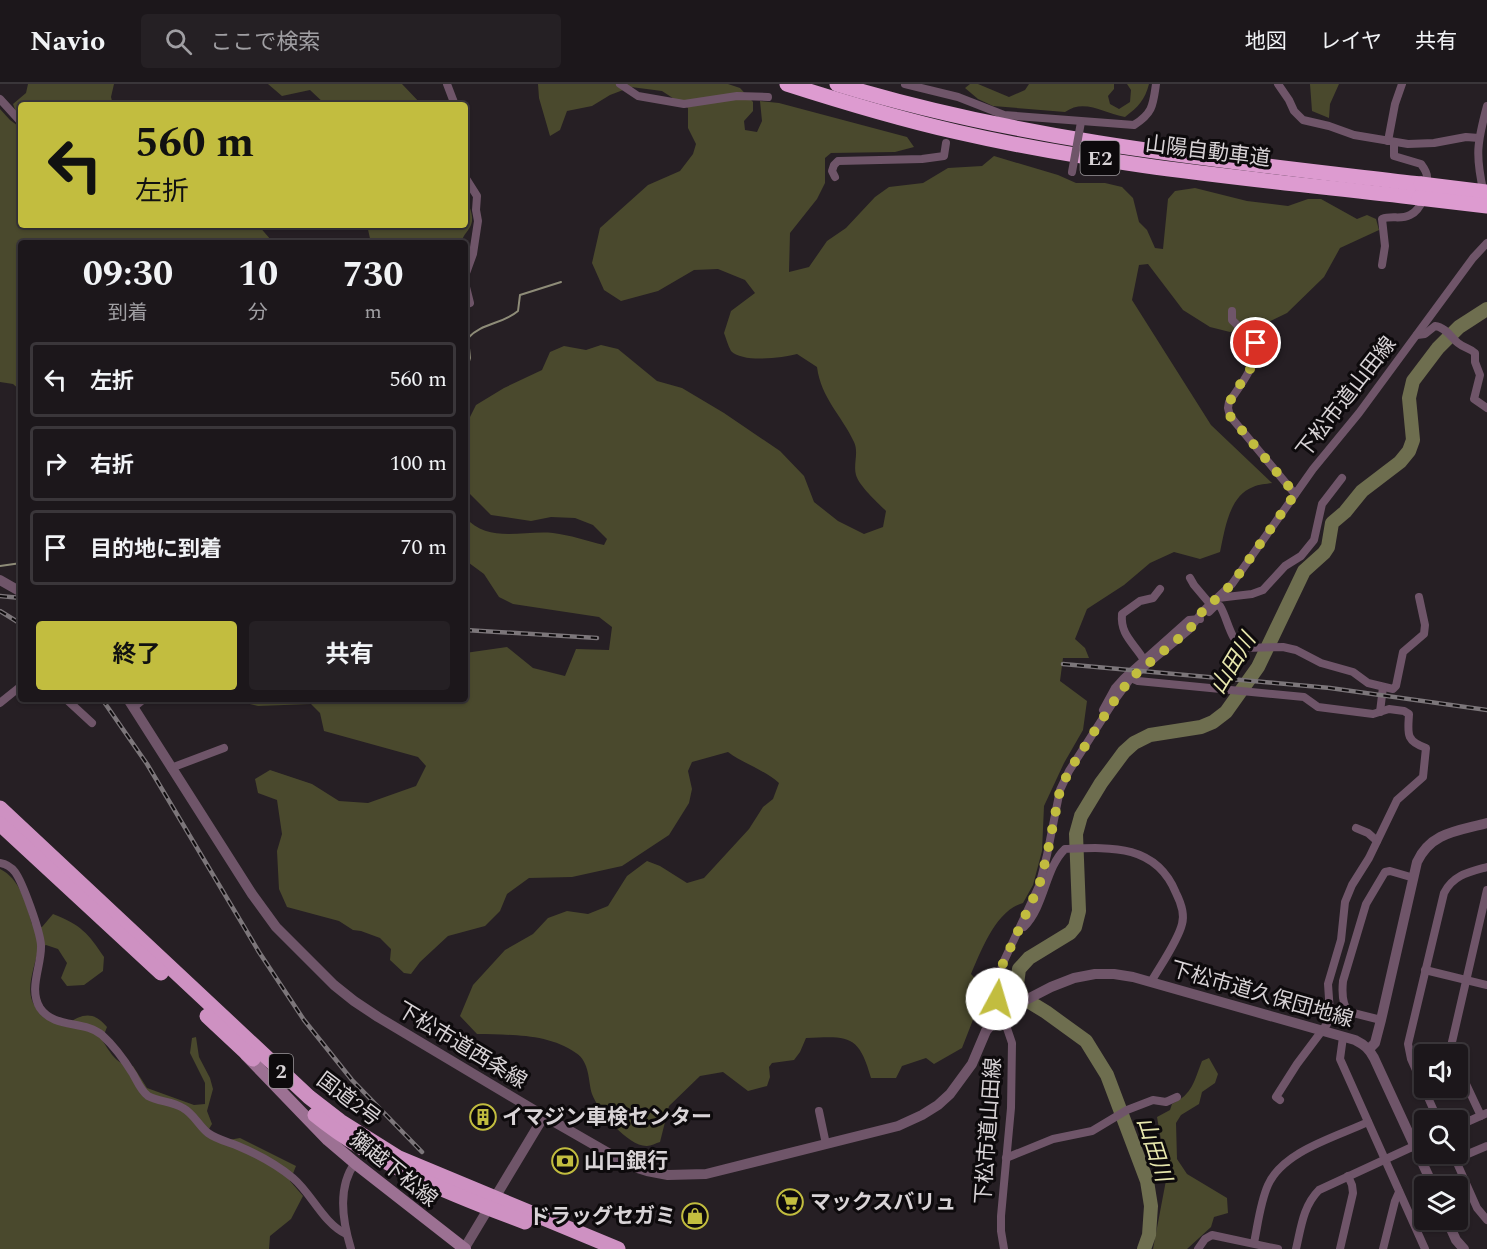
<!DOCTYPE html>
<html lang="ja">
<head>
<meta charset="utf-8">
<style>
  :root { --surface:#1c171b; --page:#252024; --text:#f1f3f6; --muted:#a09fa3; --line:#3a363a; --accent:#c2bd3f }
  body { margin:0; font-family:Spectral,"Noto Sans JP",serif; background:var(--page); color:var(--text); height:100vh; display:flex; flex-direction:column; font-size:22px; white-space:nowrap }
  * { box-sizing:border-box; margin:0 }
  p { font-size:20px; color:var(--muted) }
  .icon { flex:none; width:33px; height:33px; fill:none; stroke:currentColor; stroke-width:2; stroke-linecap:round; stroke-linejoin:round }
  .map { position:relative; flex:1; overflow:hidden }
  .details { position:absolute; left:18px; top:156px; width:450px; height:462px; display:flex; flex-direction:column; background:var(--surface); border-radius:6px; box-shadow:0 2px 4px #0004,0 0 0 2px var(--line) }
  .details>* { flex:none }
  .banner { position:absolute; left:18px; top:18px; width:450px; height:126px; border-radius:6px; box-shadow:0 2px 4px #0004,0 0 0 2px var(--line); background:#c2bd3f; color:#111; overflow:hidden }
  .controls { position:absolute; left:1414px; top:960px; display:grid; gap:12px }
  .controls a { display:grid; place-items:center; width:54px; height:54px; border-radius:6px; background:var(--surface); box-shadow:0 2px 4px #0004,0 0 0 2px var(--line); font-size:30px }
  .pin { position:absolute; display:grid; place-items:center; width:51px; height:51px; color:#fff; margin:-26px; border:3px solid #fff; border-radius:50%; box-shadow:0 2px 6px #0007 }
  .me { position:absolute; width:66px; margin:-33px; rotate:6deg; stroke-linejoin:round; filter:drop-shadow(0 0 4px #0008) }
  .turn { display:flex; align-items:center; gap:21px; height:126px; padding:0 18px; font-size:27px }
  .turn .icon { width:78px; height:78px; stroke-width:2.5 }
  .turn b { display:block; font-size:42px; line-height:51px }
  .eta { display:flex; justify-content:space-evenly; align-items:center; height:102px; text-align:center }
  .eta b { font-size:36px; font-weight:700; line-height:42px }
  .cta { display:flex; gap:12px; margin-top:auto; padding:12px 18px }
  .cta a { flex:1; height:69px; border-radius:6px; background:var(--accent); color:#111; font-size:24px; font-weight:700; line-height:69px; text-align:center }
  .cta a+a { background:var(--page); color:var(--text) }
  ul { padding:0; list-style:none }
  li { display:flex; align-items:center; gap:18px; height:75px; margin:0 12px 9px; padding:0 6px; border:3px solid var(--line); border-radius:6px }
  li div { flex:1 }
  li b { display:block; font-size:22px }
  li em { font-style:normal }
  header { display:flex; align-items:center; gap:36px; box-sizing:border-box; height:84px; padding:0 30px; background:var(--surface); border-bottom:2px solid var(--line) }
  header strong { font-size:28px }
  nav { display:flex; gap:33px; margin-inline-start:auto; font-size:21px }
  .search { width:420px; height:54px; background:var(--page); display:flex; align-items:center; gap:15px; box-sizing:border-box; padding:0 21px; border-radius:6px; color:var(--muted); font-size:22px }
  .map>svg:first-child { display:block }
  .green { fill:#4a492d }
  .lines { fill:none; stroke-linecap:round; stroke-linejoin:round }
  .stream { stroke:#8e8c78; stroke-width:2 }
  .river { stroke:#6e6e4f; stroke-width:14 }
  .minor { stroke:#6f5569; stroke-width:8 }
  .tertiary { stroke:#6f5569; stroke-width:10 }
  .secondary { stroke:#9c7193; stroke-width:12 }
  .trunk { stroke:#ce91c2; stroke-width:15 }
  .motorway { stroke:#dd9bd0; stroke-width:15 }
  .rail-casing { stroke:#7c767a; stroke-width:4.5 }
  .rail { stroke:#0d0a0c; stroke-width:2; stroke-dasharray:7; stroke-linecap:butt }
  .minor-bridge { stroke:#6f5569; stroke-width:8 }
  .motorway-bridge { stroke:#dd9bd0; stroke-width:15 }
  .route { stroke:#c2bd3f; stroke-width:10; stroke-dasharray:0 18 }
  .labels { text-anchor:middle; stroke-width:6; stroke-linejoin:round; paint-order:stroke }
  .shield { fill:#0d0a0c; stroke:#9b9799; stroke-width:1.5 }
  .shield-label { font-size:20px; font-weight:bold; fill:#d8d3d6 }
  .street-label { font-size:21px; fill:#d8d3d6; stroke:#0d0a0c }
  .poi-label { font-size:21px; font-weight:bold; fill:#d8d3d6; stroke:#0d0a0c; text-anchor:start }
  .water-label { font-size:22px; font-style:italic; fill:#e7e7ad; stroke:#0d0a0c }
</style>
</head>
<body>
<header>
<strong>Navio</strong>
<div class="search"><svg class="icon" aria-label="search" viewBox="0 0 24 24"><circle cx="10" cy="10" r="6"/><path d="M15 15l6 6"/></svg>ここで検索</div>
<nav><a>地図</a><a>レイヤ</a><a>共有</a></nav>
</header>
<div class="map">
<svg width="1487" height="1165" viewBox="0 0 1487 1165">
  <rect width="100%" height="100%" fill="#261f24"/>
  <g class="green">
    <polygon points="28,0 114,0 111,13 113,21 21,21 21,33 17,31 13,20 26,9"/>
    <polygon points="268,0 402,0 422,21 326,21 310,6 282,12"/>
    <path d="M538,0H728L740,4L753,18V27L744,37L745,46L757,48L762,37L760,17L779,19L907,53L914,63L895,68L831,69L825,74V99L817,115L790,149L789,188L809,183L827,157L846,144L875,113L889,103L923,99L948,84L982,82L994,72L1058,91L1076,99H1105L1122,103L1133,114L1139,138L1147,146L1155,164L1163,165L1168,115L1175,107L1195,104L1247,117L1288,122L1308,115H1321L1357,135L1367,131L1376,135L1379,146L1340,164L1324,193L1287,229L1264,240L1230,248L1210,243L1183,226L1148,180L1139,181L1132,216L1211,341L1272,399C1266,400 1259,400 1253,403C1229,412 1225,445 1220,468L1200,475L1174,468L1150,479L1124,501L1087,525L1075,555L1085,564L1089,574H1063L1060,597L1087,617L1083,646L1064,679L1044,722L1042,767L1033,801L1023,819C996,826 981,867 971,890L985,905L962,964L934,980L926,974L902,982L896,994H871C859,950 848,952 806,954L800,968L794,976L772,979L769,983L770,993L767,1002L748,1007L723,988L700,992L669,1022L660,1058C656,1059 651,1062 647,1062C629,1063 598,1027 592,1010C588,997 590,978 576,969C548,949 509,951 477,950L460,932L473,901L505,866L533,850L548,834L567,827L588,830L608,822L627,792L647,777L660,782L687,799L704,794L749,745L763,723L773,715L779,699C763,685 744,680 728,668L692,678L688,687L692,705L689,719L669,751L622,782L572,793L529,794L507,810L500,827L485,842L448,852L420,878L411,890L404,889L390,876L391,865L380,854L361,847L353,846L339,837L287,823L279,805L277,767L282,750L277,716L258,709L255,695L270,686L312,700L339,717L368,719L416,702L426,682L418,673L324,647L320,629L311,620L258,622L229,615H465V569L507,563L533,584L565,592L576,565L609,566L612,543L599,533L513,520L499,513L484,490L465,476V433C488,460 523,446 553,449C570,451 587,457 604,461L607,455L593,441L575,434L551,433L531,437L491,431L470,410L465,395V343L476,321L504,304L542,286L550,268L564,262L586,266L601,261L618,265L657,297L682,304L724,329L780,367L804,392L814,418L838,437L864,450L883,443L886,427C878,419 859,402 856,391C853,381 859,368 854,358C842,332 821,314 817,283L797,270C782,274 742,279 731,267C728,262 726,254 724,249L731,227L755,209L745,196L718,185L694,186L658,207L621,217L604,206L592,179L600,144L648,101L680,87L693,70L696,60L688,44V24L662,7L631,3L610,11L592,22L567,27L560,46L550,52L539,14Z"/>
    <path d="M970,0H978L1009,13L1025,6L1029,0H1114V5L1108,12L1110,20L1119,25L1130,18L1131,6L1127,0H1149C1145,16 1138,23 1125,33C1104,29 1084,14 1065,28L993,22L978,15L965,4Z"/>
    <polygon points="1310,0 1339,0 1330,20 1329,34 1312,27"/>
    <polygon points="0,25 10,36 21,44 21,141 258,141 271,156 276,159 21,159 21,307 13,300 0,298"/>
    <path d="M465,111C468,120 475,132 471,141C468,148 464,149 461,159H371L367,141H465Z"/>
    <path d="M0,785C20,795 26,819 32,840L42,843L53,830C81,841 88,849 104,873L103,887L84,901L67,902L61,894L67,879L58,865L46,861L38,865C35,885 21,911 40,928C46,934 57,937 64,942C81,930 93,926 107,943L102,956C111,969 116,981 133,982L147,1004L194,1021L205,1020V999L190,969L192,954L196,953L199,973L210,994L213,1005L207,1027L212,1040L206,1050L223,1057L240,1054L296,1082L290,1097L303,1112L291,1135L270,1152L269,1165H0Z"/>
    <path d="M1209,974L1218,990L1215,999L1202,1008L1199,1020L1181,1031L1176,1039L1177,1075L1187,1090L1227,1114L1228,1129L1214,1133L1211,1143L1187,1165H1153L1167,1091L1157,1033L1170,1026L1172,1020C1193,1010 1194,997 1202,977Z"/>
  </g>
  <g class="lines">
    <g class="stream">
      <path d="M465,290L470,274L468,254C481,239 503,240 518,227L520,211L561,198"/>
      <polyline points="0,482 21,479"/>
    </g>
    <polyline class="river" points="1144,1165 1149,1151 1151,1122 1147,1097 1107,991 1086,957 1046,928 1023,914 1017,900 1019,885 1029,874 1070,849 1075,843 1079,827 1076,750 1081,732 1101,699 1124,668 1134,659 1150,651 1201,643 1213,638 1226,628 1258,583 1304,487 1324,469 1328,463 1332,439 1345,428 1362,407 1400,378 1409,367 1413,356 1409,314 1413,297 1438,264 1459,243 1487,225"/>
    <g class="minor">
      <polyline points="447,0 455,21"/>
      <polyline points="620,0 638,12 684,20 737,12 768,13"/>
      <path d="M905,0L958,13L1004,31L1134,41C1153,29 1153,21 1156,0"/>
      <polyline points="1278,0 1289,16 1294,27 1303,36 1329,42 1354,51 1408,60 1434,59 1466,53 1479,54"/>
      <polyline points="0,15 21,38"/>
      <polyline points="1388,57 1395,20 1402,0"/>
      <polyline points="465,93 477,112 476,126 478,137 473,170 465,192"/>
      <polyline points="835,93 832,87 834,81 838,77 922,75 944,72 946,59"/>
      <path d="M1484,110C1475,71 1477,59 1487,22"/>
      <path d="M1382,181L1385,162L1382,135C1392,131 1401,136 1410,131C1422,126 1427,106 1427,93C1427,89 1424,84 1421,80L1394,72V58"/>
      <polyline points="465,199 470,219 465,221"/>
      <path d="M1232,227V236L1256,259C1258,280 1240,302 1229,318L1228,324L1230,332L1295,410"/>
      <path d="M1417,251L1425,250L1435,242C1445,243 1451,253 1458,259C1464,264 1470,264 1475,269V278L1480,291L1474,315L1487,324"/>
      <polyline points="1190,494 1194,501 1210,520"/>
      <polyline points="1218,514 1252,510 1263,506 1285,482 1301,472 1314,456 1322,420 1342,394"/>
      <path d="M1209,528L1216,521L1220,522C1228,535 1230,557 1244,564L1283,563L1296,566L1321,579L1353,588L1368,599L1393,605L1396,602L1403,568L1424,550L1425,541L1419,513"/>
      <path d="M1144,576C1134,559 1120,551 1122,530L1140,517L1153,514L1160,505"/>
      <path d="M1131,594L1138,597L1304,613L1318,623L1373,630L1389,625L1404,627L1409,630C1408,649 1405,657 1426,664L1423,693L1397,716L1369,774L1352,801L1345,818L1341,856L1328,900L1330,929L1327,940L1297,980L1276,1013L1280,1016"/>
      <polyline points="66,615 92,639"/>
      <polyline points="0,619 21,602"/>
      <polyline points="133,624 144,615"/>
      <polyline points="1103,626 1115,604 1124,594 1189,536 1200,535"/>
      <polyline points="1380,628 1383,603"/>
      <polyline points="171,684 224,664"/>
      <polyline points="1356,744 1368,749 1377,757"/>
      <path d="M0,779C6,780 11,783 15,788C23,799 40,847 41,861C42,881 28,905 40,924C54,945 85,936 102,951C113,961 125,977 133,990C137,997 141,1007 148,1012C159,1018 172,1017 183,1024C194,1030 199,1042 208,1049C216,1055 228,1058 238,1062C257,1070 277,1081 293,1094C312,1110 323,1139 346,1150"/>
      <path d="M1024,843C1045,822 1045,784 1065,765C1111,763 1156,760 1176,809C1181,819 1185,830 1182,840C1178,857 1160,882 1151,898"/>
      <polyline points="1425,886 1487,901"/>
      <path d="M1381,936L1349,928C1342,921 1342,907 1343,897L1366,820L1385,788L1390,787L1414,794"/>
      <polyline points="1343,953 1340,975 1425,1165"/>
      <polyline points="1453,970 1452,958 1487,806"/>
      <polyline points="1458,983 1481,1032"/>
      <polyline points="819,1027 826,1060"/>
      <path d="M1438,1036L1411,975L1408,960L1444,809C1453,791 1469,788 1487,783"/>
      <polyline points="1458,1042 1487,1029"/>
      <polyline points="1453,1070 1477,1124 1487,1136"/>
      <polyline points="1006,1074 1053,1055 1092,1047 1127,1026 1153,1016 1166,1018 1177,1013"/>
      <polyline points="1456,1075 1487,1062"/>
      <path d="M1254,1159C1258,1140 1260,1119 1268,1101C1283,1067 1336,1053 1368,1038"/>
      <path d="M351,1165C343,1139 337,1103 355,1079"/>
      <polyline points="1004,1165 1001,1147 1001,1132 1011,1024 1012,959 997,915 998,895 1003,879 1039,802 1047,771 1060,706 1069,687 1112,620 1131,594 1189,546 1202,528 1232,500 1313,385 1359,329 1473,174 1487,159"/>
      <polyline points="1198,1165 1205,1155 1212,1151 1278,1165"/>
      <path d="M1296,1165C1301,1144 1303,1122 1319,1106L1425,1057"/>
      <polyline points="1340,1165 1353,1109 1352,1101 1348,1092"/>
      <polyline points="1383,1165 1395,1117 1399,1108"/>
    </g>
    <g class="tertiary">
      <polyline points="0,496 21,508"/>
      <path d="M128,615L252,810L276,843L334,901L354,917L378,933L544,1032L631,1082L647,1087L668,1091L706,1090L898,1042L922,1031L938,1021L950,1010L972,980L986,947L1001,929L1051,903L1074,894L1095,890H1114L1133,893L1355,956C1365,961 1369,965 1374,974L1433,1102"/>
      <path d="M1369,965L1375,959L1381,936L1417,778C1431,748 1458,747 1487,739"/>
      <polyline points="1447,1136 1456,1156 1464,1165"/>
      <polyline points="464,1165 544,1032"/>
    </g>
    <polyline class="secondary" points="246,971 328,1056 355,1079 465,1165"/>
    <g class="trunk">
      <polyline points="0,724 309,1013 340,1037 399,1074 618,1165"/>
      <polyline points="0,740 161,889"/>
      <polyline points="207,932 253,975"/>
      <path d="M315,1031C378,1082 451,1110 525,1138"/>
    </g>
    <g class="motorway">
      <path d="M787,0C843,18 900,35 957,48C1109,83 1265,96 1419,114"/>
      <path d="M837,0C1026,58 1225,77 1421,100"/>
    </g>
    <g class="rail-casing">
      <g id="rail">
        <polyline points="0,512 21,514"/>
        <polyline points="0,527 21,540"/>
        <polyline points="465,546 597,554"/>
        <polyline points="1063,580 1330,604 1487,626"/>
        <polyline points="102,615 147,680 259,868 304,936 352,996 422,1068"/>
      </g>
    </g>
    <use href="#rail" class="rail"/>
    <polyline class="minor-bridge" points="1072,88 1081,38"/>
    <g class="motorway-bridge">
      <polyline points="1421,100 1487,108"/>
      <polyline points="1419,114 1487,122"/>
    </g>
  </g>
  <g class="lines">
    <path class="route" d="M997,915L1000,886L1039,802L1047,771L1060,706L1069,687L1112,620L1131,594L1189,546L1202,528L1232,500L1295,410L1230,332L1228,324C1233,302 1260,284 1256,259"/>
  </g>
  <defs>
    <g id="building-ring" transform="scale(1.35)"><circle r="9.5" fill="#0d0a0c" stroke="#c2bd3f" stroke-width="1.5"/><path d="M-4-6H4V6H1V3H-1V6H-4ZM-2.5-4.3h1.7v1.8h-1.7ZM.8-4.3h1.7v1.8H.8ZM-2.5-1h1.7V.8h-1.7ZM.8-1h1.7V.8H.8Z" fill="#c2bd3f"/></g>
    <g id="bank-ring" transform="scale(1.35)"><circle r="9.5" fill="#0d0a0c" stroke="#c2bd3f" stroke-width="1.5"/><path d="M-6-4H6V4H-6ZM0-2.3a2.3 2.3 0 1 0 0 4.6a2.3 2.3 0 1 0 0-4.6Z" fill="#c2bd3f"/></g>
    <g id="supermarket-ring" transform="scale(1.35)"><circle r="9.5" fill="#0d0a0c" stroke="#c2bd3f" stroke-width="1.5"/><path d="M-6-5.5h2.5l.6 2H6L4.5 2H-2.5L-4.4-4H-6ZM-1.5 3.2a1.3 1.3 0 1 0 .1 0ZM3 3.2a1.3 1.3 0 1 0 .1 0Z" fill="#c2bd3f"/></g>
    <g id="shop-ring" transform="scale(1.35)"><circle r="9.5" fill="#0d0a0c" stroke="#c2bd3f" stroke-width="1.5"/><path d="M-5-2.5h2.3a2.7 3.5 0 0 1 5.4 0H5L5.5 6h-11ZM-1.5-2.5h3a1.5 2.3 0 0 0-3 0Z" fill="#c2bd3f"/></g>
  </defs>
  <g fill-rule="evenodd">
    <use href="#building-ring" x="483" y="1033"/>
    <use href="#bank-ring" x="565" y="1077"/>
    <use href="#supermarket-ring" x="790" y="1118"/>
    <use href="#shop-ring" x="695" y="1132"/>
  </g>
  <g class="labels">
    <g class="shield">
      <rect x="1080.5" y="57" width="39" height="34" rx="4.5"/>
      <rect x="269" y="970" width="24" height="34" rx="4.5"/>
    </g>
    <g class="shield-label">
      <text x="1100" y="81">E2</text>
      <text x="281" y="994">2</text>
    </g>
    <g class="street-label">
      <text transform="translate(1208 67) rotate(7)" y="7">山陽自動車道</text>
      <text transform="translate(1346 313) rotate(-52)" y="7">下松市道山田線</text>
      <text transform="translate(1262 910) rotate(16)" y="7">下松市道久保団地線</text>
      <text transform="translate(462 961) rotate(31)" y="7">下松市道西条線</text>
      <text transform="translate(349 1015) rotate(37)" y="7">国道2号</text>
      <text transform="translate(988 1047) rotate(-86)" y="7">下松市道山田線</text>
      <text transform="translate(394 1085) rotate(39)" y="7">獺越下松線</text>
    </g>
    <g class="poi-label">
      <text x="502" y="1040">イマジン車検センター</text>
      <text x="584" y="1084">山口銀行</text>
      <text x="810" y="1125">マックスバリュ</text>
      <text x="676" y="1139" text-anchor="end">ドラッグセガミ</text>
    </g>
    <g class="water-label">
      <text transform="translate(1232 579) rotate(-59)" y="8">山田川</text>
      <text transform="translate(1155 1065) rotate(72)" y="8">山田川</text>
    </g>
  </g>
</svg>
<div class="controls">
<a><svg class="icon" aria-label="sound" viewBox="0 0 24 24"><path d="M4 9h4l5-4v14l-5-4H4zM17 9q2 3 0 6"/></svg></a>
<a><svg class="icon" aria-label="search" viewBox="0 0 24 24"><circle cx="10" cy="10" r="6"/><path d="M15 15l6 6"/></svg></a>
<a><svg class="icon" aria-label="layers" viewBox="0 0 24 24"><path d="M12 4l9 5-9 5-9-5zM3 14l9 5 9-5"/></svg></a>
</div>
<div class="pin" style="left:1256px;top:259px;background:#d93025"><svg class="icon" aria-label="arrive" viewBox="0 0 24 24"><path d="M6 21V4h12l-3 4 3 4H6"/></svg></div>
<svg class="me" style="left:997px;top:915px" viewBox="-20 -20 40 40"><circle r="19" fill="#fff"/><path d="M0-13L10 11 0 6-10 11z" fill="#c2bd3f"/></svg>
<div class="banner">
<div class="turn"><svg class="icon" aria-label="left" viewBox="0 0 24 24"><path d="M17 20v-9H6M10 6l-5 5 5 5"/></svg><div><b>560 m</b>左折</div></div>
</div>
<section class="details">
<div class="eta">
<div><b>09:30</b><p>到着</p></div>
<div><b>10</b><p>分</p></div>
<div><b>730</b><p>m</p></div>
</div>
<ul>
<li><svg class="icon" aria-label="left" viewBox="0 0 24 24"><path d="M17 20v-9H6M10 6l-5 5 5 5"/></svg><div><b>左折</b></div><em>560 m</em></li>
<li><svg class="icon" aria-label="right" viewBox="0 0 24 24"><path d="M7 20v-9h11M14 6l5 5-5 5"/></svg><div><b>右折</b></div><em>100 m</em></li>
<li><svg class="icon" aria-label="arrive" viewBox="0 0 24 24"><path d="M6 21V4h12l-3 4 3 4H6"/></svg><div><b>目的地に到着</b></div><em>70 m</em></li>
</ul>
<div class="cta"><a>終了</a><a>共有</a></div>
</section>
</div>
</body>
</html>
